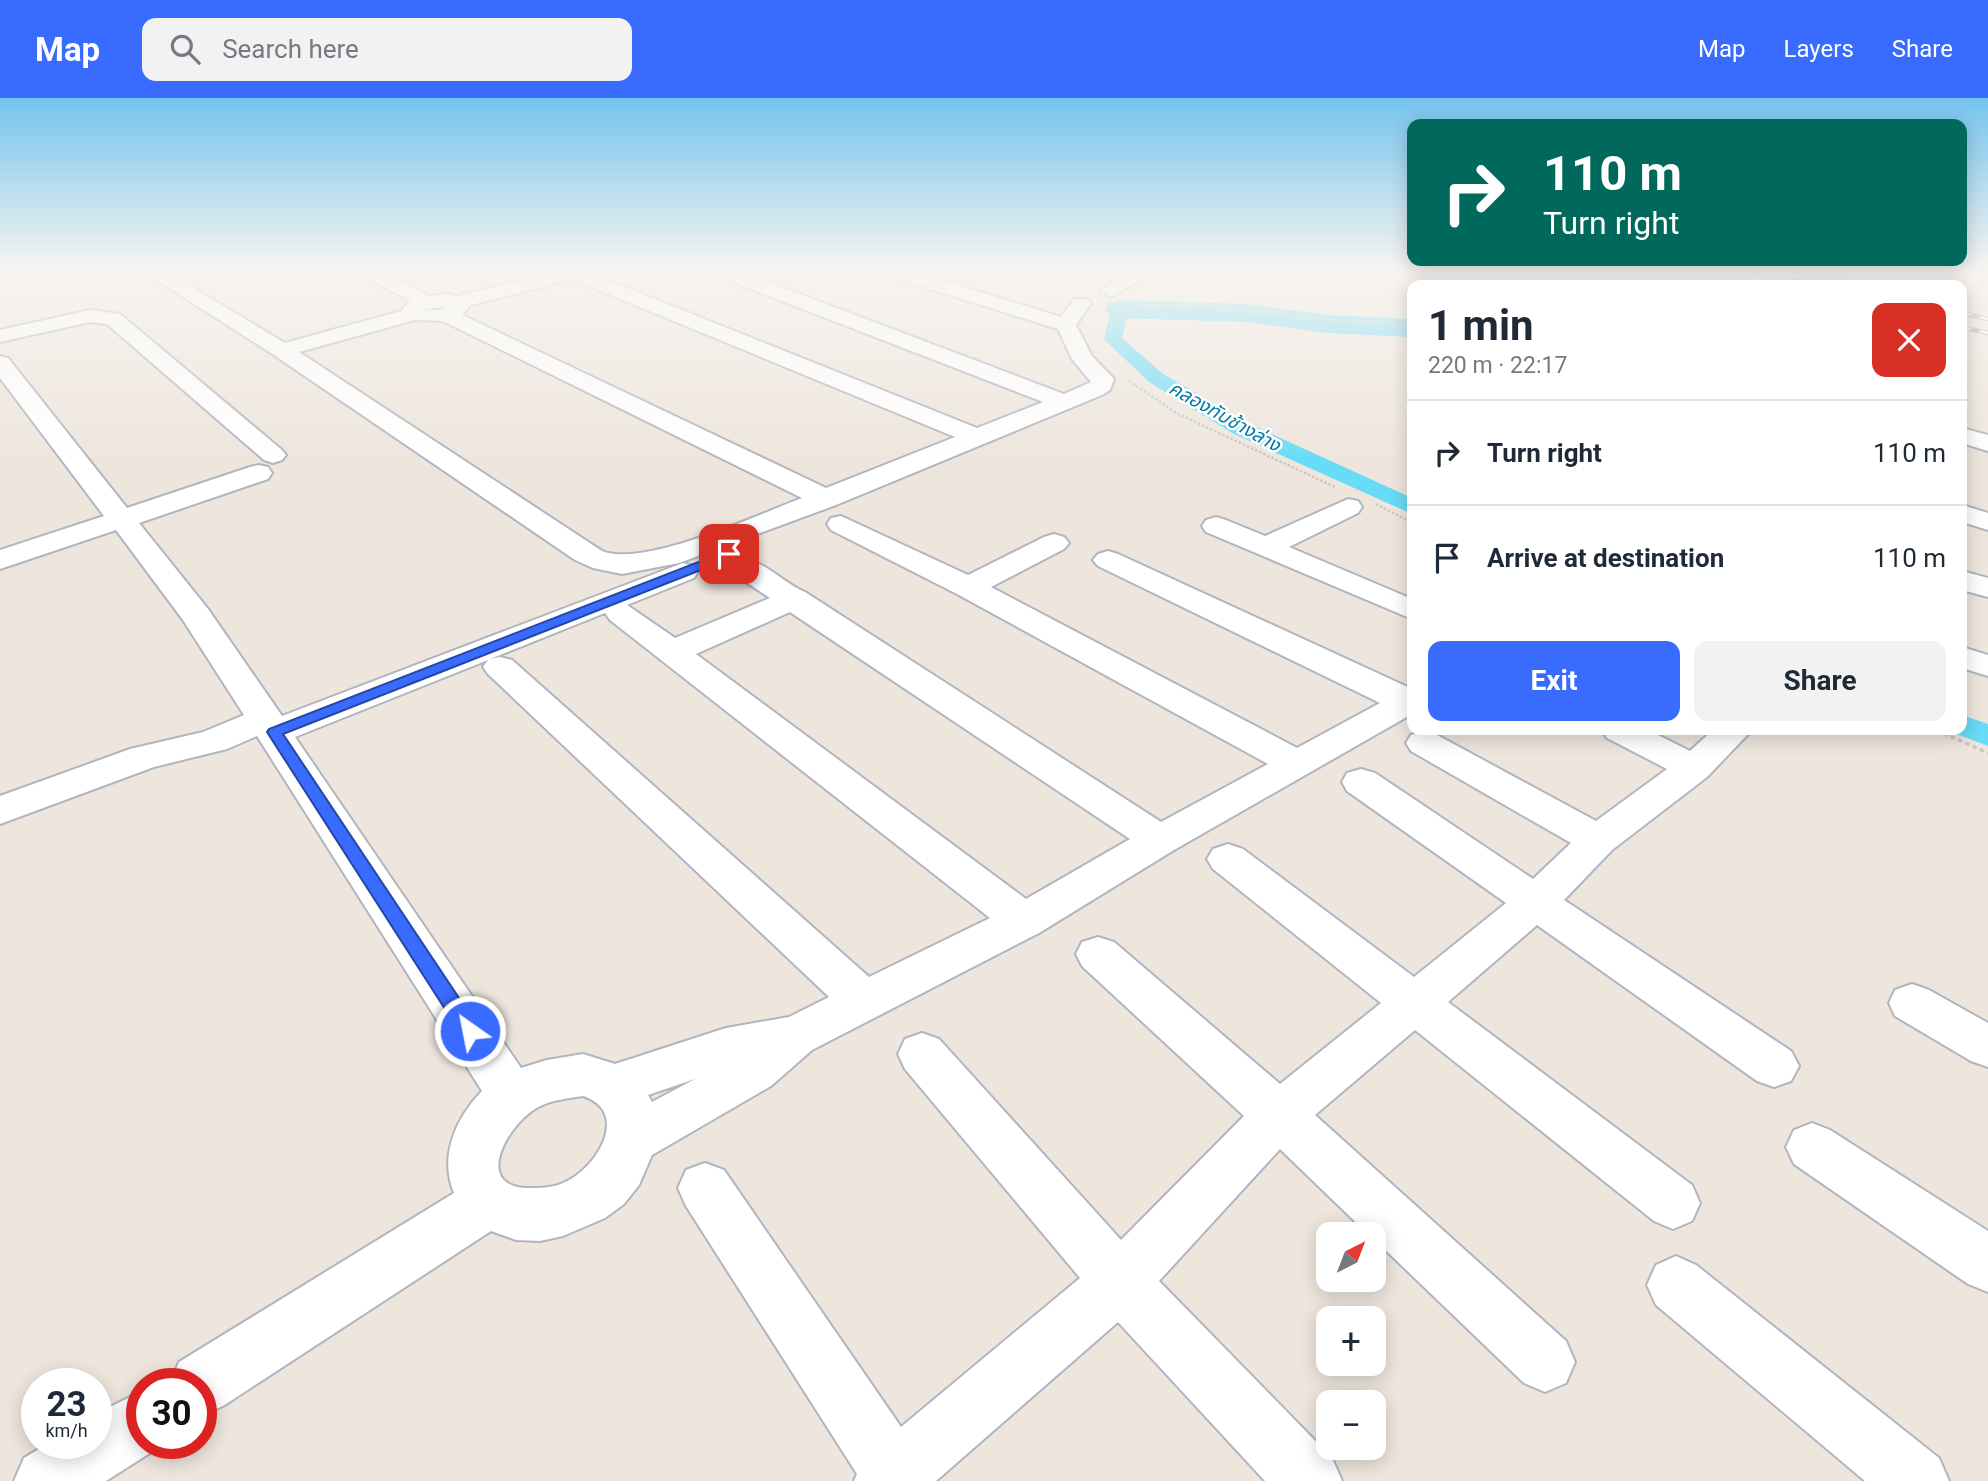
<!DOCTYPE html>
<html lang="en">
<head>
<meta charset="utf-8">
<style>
  :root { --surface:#fff; --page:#f2f2f3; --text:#1f2937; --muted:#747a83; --line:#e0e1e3; --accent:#396bff }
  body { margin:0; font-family:Roboto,"Noto Sans Thai",sans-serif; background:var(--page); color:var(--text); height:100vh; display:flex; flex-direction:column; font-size:26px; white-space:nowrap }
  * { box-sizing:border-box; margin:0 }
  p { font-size:23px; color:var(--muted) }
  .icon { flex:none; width:38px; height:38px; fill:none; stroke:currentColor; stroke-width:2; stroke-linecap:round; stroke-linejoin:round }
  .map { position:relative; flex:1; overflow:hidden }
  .details { position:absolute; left:1407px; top:182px; width:560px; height:455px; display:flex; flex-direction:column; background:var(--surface); border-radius:14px; box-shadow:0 4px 18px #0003 }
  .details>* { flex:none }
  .top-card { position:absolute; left:1407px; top:21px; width:560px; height:147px; border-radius:14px; box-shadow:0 4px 18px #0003; background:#00695c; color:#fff; overflow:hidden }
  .needle { width:46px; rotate:42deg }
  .tools { position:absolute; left:1316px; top:1124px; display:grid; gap:14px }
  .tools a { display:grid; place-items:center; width:70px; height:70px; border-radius:14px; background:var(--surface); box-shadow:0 4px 18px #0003; font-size:35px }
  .speed { position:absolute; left:21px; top:1270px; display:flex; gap:14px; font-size:35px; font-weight:700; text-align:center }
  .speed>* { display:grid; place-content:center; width:91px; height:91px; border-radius:50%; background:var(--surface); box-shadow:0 4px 18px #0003; line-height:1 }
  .speed small { font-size:18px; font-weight:400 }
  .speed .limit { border:10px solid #d22; background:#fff; color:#111 }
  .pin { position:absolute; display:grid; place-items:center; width:60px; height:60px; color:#fff; margin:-30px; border-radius:14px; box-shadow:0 4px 10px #0006 }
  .me { position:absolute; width:77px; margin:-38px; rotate:327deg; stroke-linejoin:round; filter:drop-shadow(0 0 5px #0008) }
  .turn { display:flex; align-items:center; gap:24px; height:147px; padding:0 21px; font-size:32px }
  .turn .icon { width:91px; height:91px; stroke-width:2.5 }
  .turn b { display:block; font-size:49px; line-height:60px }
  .round { display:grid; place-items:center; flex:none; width:74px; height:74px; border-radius:14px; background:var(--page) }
  .headline { display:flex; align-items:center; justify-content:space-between; height:119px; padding:0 21px }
  h1 { font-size:42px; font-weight:700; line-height:52px }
  .button { display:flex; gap:14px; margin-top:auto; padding:14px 21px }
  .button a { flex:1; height:80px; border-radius:14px; background:var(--accent); color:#fff; font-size:28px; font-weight:700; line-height:80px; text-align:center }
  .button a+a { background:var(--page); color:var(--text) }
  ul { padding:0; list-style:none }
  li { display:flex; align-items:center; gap:21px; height:105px; padding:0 21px; border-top:2px solid var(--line) }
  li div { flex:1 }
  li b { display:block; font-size:26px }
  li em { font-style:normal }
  header { display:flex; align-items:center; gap:42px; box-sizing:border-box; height:98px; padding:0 35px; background:var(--accent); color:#fff }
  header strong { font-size:33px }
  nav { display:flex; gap:38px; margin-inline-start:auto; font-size:24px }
  .search { width:490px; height:63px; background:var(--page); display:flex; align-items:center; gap:18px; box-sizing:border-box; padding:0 24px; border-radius:14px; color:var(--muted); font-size:26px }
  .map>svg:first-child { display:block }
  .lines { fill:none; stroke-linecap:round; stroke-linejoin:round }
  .canal { fill:#68dbf7; fill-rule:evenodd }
  .river { fill:#68dbf7; fill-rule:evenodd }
  .minor-casing { stroke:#b1b5c0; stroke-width:4 }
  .path-far1 { stroke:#c8c8c8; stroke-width:2.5; stroke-dasharray:2.5 2; stroke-linecap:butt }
  .path { stroke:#c8c8c8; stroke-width:3.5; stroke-dasharray:4.5 3.5; stroke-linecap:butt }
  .minor { fill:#fff; fill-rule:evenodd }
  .rail-casing { stroke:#9fa4b7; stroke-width:4.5 }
  .rail { stroke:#fff; stroke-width:2.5; stroke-dasharray:9; stroke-linecap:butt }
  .route { fill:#396bff; stroke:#2546a6; stroke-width:2 }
  .labels { text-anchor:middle; stroke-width:5; stroke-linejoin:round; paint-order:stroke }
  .far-water-label { font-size:19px; font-style:italic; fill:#047aa7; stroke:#fff }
</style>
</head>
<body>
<header>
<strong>Map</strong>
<div class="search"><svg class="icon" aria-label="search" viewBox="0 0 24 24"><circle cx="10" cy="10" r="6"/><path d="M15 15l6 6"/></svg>Search here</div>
<nav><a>Map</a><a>Layers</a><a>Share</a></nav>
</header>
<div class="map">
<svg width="1988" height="1383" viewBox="0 0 1988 1383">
  <rect width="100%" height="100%" fill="#eee6dd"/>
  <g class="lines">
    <g class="canal">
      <polygon points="1120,206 1129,211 1122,240 1163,276 1250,326 1412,400 1412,416 1234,336 1149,284 1104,241 1111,211"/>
      <polygon points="1962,617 1988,626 1988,648 1951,634 1950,632 1962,632"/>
    </g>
    <g class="river">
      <path d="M1821,170H1858C1844,190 1814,188 1793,187L1797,181Z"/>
      <polygon points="1120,202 1247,206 1327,217 1412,221 1412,239 1327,235 1247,224 1120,220 1109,217 1105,211 1109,205"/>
    </g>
    <g class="minor-casing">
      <g id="minor">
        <path d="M138,170H160L285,245L401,213L410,203L349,170H373L429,198L449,196L457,198L555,174L553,170H597L592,176L977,330L1043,304L707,174L705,170H731L1064,296L1091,284L1072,261L1058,231L876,174L874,170H903L1061,219L1074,201H1088L1091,205L1076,227L1092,258L1114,281L1110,292L1102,297L836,407L679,465L622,476L593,470L575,462L274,257ZM572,181L955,339L826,390L462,217L471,207ZM447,208L438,212H424ZM415,222L443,223L802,400C757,417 643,470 602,453L299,254Z"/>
        <polygon points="1139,170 1173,170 1171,174 1144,180 1110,199 1100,193 1131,172"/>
        <polygon points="90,212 120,216 282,352 286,357 282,362 273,365 264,362 107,226 90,224 0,244 0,232"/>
        <path d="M0,258L8,260L127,410L250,369L259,367L268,369L272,375L268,381L139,425L208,511L282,618L683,465L694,468L698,474L694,480L627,507L675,540L770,500L729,473L725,467L729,461C758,454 780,484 805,494L1161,724L1268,666L957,496L831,432L827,426L831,420L841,418L968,477L1044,439L1054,436L1064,439L1069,445L1064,451L991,489L1297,650L1380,605L1098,468L1093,462L1098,456L1108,453L1118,456L1412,591V616L1174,752L1039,835L812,952L771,988L652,1057L639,1087L624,1106L605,1120L563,1138L540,1143L516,1142L491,1133L223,1308L201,1317V1286H170L179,1264L454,1095C439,1059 455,1021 482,993L257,638L227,651L154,669L0,726V698L130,651L203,634L244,617L183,522L116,432L0,471V452L104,418L0,280ZM790,514L1130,741L1026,801L696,556ZM605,515L610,522L990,820L869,879L512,562L500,559L490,561ZM488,562L483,569L488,576L829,899L789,919L726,930L615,966L583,956L547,962L521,970L295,639ZM695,981L652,1004L648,997ZM583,998C632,1014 596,1072 563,1085C552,1090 538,1090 526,1090C474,1087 507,1030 532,1013C547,1002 565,1001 583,998Z"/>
        <polygon points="1962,330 1988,337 1988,353 1962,345"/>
        <polygon points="1348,401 1358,403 1362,409 1358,415 1289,449 1412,501 1412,521 1206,434 1202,428 1206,422 1216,419 1226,422 1265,438"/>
        <polygon points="1962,407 1988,415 1988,432 1962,424"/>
        <polygon points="1962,473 1988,480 1988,499 1962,492"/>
        <polygon points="1962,549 1988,557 1988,578 1962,570"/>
        <polygon points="1602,632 1648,632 1690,653 1713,632 1752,632 1707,679 1612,752 1564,802 1791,953 1799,968 1791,983 1774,989 1757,983 1537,827 1448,904 1692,1087 1700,1105 1692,1123 1673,1131 1654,1123 1415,932 1315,1017 1566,1243 1575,1264 1566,1285 1545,1294 1524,1285 1374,1141 1374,1136 1368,1136 1280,1051 1159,1183 1332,1360 1342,1383 1265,1383 1118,1224 936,1383 854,1383 857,1376 686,1108 678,1090 686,1072 705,1065 724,1072 901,1329 1080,1180 905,971 898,956 905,941 922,935 939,941 1121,1142 1244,1018 1082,868 1076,856 1082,844 1098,839 1114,844 1280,986 1381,905 1213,771 1207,761 1213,751 1228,746 1243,751 1414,879 1506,805 1347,693 1342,684 1347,675 1361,671 1375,675 1533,781 1571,745 1411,653 1406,645 1411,637 1424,633 1437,637 1596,723 1667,671 1607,640"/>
        <polygon points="1912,886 1929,892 1988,925 1988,969 1971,963 1895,918 1889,905 1895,892"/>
        <polygon points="1812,1025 1830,1032 1988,1133 1988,1194 1968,1186 1794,1066 1786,1049 1794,1032"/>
        <polygon points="1676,1158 1696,1167 1939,1360 1949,1383 1865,1383 1656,1207 1647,1187 1656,1167"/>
        <polygon points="142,1293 142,1346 164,1346 106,1383 14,1383 24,1360 47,1346 96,1346 96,1316"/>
      </g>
    </g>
    <g class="path-far1">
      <polyline points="1864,170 1848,180 1880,187"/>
      <polyline points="1962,205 1988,211"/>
      <polyline points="1131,208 1196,207 1317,221 1412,226"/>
      <polyline points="1129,283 1178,316 1335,389"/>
      <polyline points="1376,406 1412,425"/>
    </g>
    <polyline class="path" points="1936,632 1988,655"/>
    <use href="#minor" class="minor"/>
    <g class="rail-casing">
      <g id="rail">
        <polyline points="1724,170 1755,177"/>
        <polyline points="1746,170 1797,182"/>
        <polyline points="1786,170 1862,187"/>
        <polyline points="1962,215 1988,221"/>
        <polyline points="1962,229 1988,235"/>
      </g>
    </g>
    <use href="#rail" class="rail"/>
  </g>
  <linearGradient id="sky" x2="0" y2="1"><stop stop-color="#75c4ee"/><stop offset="0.47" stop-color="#f7f4f0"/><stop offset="1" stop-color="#f7f4f0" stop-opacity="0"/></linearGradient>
  <rect width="1988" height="364" fill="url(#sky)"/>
  <polygon class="route" points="729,452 735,456 734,459 283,636 477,927 480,933 477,939 470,941 463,939 267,634 269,631"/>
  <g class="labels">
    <g class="far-water-label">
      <text transform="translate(1225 318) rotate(29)" y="7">คลองทับช้างล่าง</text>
    </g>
  </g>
</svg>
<div class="tools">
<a><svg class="needle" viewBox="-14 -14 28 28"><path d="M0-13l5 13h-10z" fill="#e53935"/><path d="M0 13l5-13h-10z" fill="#747a83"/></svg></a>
<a>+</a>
<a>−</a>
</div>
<div class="speed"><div>23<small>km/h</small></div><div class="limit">30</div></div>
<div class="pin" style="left:729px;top:456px;background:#d93025"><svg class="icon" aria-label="arrive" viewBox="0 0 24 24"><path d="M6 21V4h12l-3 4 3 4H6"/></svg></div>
<svg class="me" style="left:470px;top:933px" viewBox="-20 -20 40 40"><circle r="17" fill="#396bff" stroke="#fff" stroke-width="3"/><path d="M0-11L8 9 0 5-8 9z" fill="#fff"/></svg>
<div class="top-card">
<div class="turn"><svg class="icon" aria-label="right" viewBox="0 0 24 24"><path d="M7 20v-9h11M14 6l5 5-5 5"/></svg><div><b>110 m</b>Turn right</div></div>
</div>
<section class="details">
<div class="headline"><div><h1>1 min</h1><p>220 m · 22:17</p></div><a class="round" style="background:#d93025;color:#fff"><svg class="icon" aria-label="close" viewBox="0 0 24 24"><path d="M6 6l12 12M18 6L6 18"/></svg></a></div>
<ul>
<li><svg class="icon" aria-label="right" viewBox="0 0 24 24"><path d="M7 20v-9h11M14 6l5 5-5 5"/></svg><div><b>Turn right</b></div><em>110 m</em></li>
<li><svg class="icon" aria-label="arrive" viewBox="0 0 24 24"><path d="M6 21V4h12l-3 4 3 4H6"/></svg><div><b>Arrive at destination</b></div><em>110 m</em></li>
</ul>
<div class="button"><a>Exit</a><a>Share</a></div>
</section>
</div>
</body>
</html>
